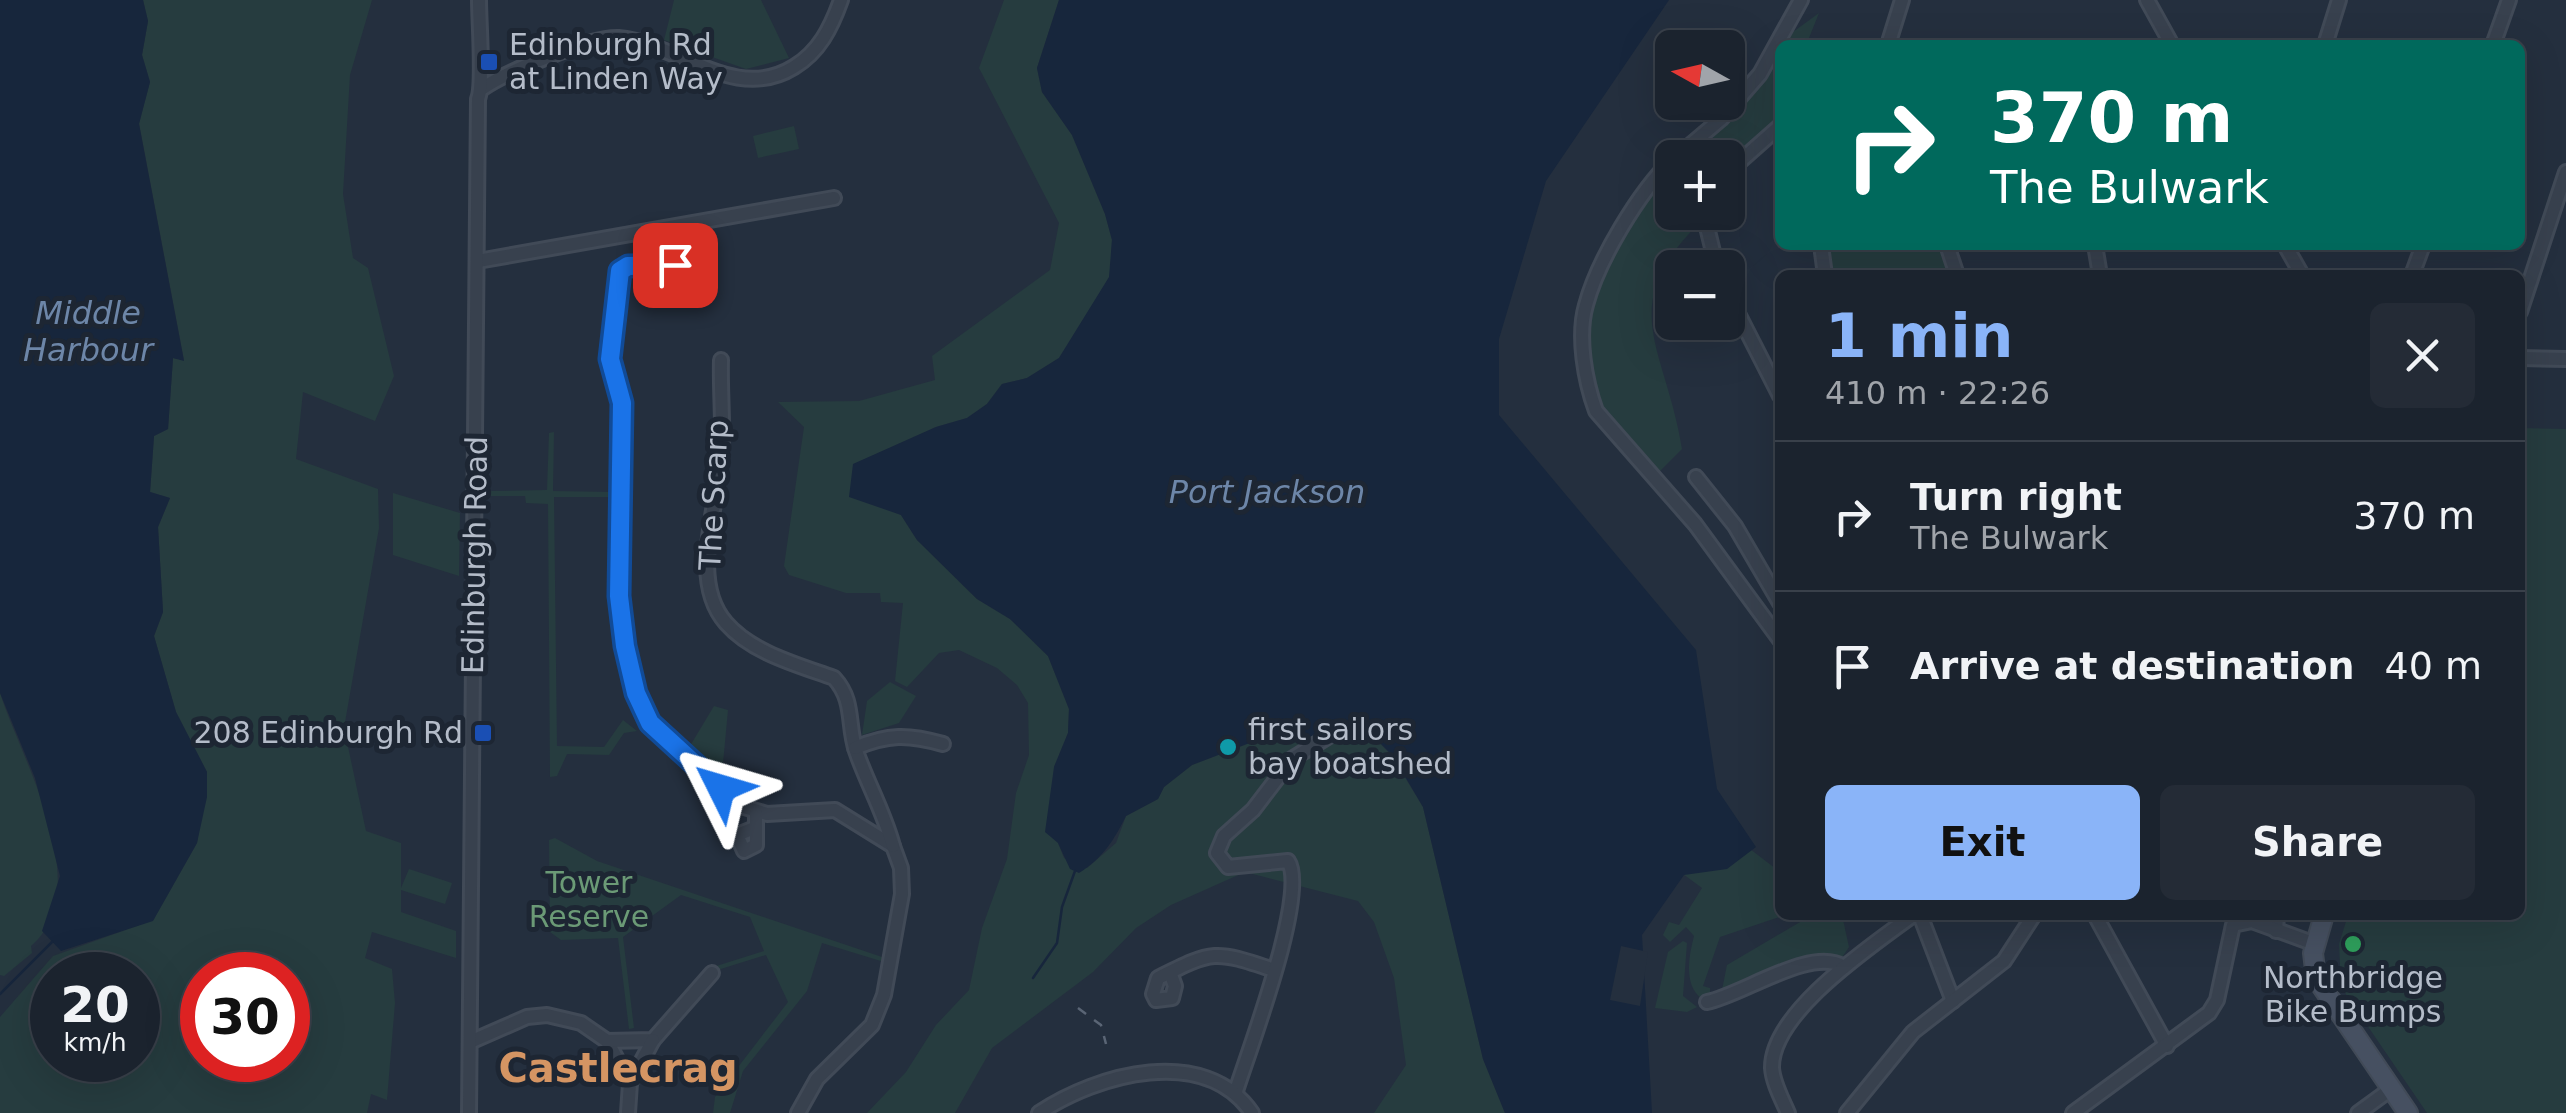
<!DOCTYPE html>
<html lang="en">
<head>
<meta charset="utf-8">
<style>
  :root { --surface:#1b232e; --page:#242b36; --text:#f1f3f6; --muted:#a0a4aa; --line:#39404a; --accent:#8ab4f8 }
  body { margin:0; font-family:"DejaVu Sans",sans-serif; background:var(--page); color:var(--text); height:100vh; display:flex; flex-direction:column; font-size:38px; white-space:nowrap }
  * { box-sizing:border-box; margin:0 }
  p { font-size:32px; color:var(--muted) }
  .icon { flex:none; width:55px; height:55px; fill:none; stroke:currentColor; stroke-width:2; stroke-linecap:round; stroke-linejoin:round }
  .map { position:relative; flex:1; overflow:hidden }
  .sheet { position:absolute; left:1775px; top:270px; width:750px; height:650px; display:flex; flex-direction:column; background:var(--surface); border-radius:15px; box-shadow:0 10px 40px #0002,0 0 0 2px var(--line) }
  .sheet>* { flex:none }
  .banner { position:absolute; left:1775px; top:40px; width:750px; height:210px; border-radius:15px; box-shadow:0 10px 40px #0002,0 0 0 2px var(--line); background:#00695c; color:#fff; overflow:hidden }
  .needle { width:65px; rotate:278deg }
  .controls { position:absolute; left:1655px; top:30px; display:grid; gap:20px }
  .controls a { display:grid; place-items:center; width:90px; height:90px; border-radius:15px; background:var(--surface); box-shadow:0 10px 40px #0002,0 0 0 2px var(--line); font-size:50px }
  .speed { position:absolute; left:30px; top:952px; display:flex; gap:20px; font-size:50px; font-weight:700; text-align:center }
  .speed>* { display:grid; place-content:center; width:130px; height:130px; border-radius:50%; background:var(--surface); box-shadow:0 10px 40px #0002,0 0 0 2px var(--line); line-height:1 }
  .speed small { font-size:25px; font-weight:400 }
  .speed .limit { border:15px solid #d22; background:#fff; color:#111 }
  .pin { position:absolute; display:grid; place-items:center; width:85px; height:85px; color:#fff; margin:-42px; border-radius:20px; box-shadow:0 5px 15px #0006 }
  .me { position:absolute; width:110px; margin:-55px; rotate:310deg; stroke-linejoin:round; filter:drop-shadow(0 0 8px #0008) }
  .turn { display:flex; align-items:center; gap:35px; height:210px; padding:0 50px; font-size:45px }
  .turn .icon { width:130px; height:130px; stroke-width:2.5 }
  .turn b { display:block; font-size:70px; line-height:85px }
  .round { display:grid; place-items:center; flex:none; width:105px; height:105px; border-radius:15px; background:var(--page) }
  .head { display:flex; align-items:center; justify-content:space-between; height:170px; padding:0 50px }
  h1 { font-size:60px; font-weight:700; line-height:75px; color:var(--accent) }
  .button { display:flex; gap:20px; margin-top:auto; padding:20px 50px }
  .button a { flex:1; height:115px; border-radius:15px; background:var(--accent); color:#111; font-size:40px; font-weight:700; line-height:115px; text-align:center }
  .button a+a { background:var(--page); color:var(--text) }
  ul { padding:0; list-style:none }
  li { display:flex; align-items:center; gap:30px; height:150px; padding:0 50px; border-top:2px solid var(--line) }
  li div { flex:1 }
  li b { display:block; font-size:38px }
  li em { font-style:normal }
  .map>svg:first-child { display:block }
  .green { fill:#263c3f; fill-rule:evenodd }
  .water { fill:#17263c }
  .pier { fill:#242f3e }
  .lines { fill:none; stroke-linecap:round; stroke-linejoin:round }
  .stream { stroke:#17263c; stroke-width:2.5 }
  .street-casing { stroke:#414a57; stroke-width:18 }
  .secondary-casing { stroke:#414a57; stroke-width:22 }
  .street { stroke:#38414e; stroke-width:12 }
  .secondary { stroke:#465061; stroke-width:18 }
  .rail { stroke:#5a6575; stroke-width:2.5; stroke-dasharray:10 10; stroke-linecap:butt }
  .route-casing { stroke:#114b97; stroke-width:25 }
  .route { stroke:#1a73e8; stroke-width:18 }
  .transit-dot { fill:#1a4fb4; stroke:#1d2633; stroke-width:4 }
  .culture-dot { fill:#0f9aa8; stroke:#1d2633; stroke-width:4 }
  .leisure-dot { fill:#2e9e5b; stroke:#1d2633; stroke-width:4 }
  .labels { text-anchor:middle; stroke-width:10; stroke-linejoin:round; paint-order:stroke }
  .poi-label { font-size:30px; fill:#b4bcc9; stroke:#1d2633; text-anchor:start }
  .street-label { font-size:30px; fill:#b4bcc9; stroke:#1d2633 }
  .park-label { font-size:30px; fill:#6b9a76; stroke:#1d2633 }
  .water-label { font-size:32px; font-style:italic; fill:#6d86a8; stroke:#1d2633 }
  .district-label { font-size:40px; font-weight:bold; fill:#d59563; stroke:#1d2633 }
</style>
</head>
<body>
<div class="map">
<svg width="2566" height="1113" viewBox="0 0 2566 1113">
  <rect width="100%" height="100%" fill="#242f3e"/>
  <g class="green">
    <path d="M143,0H372L350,75L343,194L353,258L368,268L394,376L375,421L303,392L296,459L378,489L379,528L344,728L366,831L401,843V888L409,869L452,883L445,904L401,890V912L456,931V958L372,932L365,958L392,969L395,1003L387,1100L371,1094L367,1113H0V1017L53,956L153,920L197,843L207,772L176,712L154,636L163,612L158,527L170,498L150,492L154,436L168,429L173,358L184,360L139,123L150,82L142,55L148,21ZM52,975H138V1060H52ZM202,975H288V1060H202Z"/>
    <polygon points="674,0 761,0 789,58 746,69 664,40"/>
    <polygon points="1004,0 1059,0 1037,68 1042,92 1072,135 1105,214 1112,240 1110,277 1059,358 1027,378 1002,384 987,404 967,418 936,427 854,464 874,503 901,515 917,540 977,599 1010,619 1048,656 1069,709 1068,733 1054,767 1058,843 1064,858 1087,868 1116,843 1126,816 1158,799 1164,787 1192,765 1252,742 1368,731 1392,756 1423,807 1483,1059 1505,1113 1374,1113 1406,1065 1394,978 1374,922 1358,901 1245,872 1171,905 1136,928 1093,972 992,1048 955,1113 867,1113 906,1072 936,1025 969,990 982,928 1007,859 1016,793 1029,755 1028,703 1017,685 997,668 959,650 939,653 907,687 895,681 903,603 881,602 880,593 846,593 789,575 784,566 804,427 778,402 859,401 935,380 932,356 1050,270 1059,223 979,68"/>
    <polygon points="1819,13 1809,38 1820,45 1780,45 1780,129 1728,172 1728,158 1678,158 1717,129 1782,40"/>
    <polygon points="794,126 799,149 758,158 753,136"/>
    <path d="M1672,162V212L1710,213C1610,304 1665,342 1682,449L1659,472C1637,456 1613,438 1598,413C1586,394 1579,329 1585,307C1595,264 1644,196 1672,162Z"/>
    <polygon points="1831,245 1946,245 1957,275 1830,275"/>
    <polygon points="2520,428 2566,429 2566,1113 2427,1113 2341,987 2339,944 2348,915 2520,915"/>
    <polygon points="554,432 553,491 613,492 614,497 554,497 557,746 604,747 623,720 637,731 624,733 609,755 567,754 557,776 550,777 548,504 526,503 525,496 490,496 490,491 547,490 549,433"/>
    <polygon points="393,493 460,513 459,576 393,555"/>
    <polygon points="890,682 916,696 899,723 862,735 867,701"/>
    <path d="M0,693C21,759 98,888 31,946L32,953L4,976L0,975Z"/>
    <polygon points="714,706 728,710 722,774 687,751"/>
    <polygon points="555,838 597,861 885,958 884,962 822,943 807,991 743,1071 730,1113 713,1113 715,1097 788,1002 766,955 711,972 710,968 764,951 750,917 681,895 623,937 634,1028 629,1029 618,938 561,940 550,932 549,840"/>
    <path d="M1750,849L1780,872V915H1785L1720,937L1703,986L1710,988V996L1702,999C1683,985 1689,956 1694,936L1686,927L1670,942L1663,935L1669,922L1679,925L1702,888L1683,874Z"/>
    <path d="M1812,915H1842L1849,947L1843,956C1789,956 1772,977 1727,994L1722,990L1727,965Z"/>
    <polygon points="1683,941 1687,943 1683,996 1697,1007 1687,1012 1655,1008 1668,952"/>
  </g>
  <g class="water">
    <polygon points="0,0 143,0 148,21 142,55 150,82 139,124 184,361 173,358 168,429 154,436 150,492 170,498 158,527 163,612 154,636 176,712 207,772 207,797 197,843 153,921 61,951 42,931 60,876 35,778 0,693"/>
    <path d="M1059,0H1669L1546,181L1499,339V415L1696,650L1717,789L1756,847L1727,869L1684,875L1642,935L1652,1113H1505L1483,1059L1423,807L1393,756L1368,731L1252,742L1192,765L1164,787L1158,799L1126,816C1114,840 1103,858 1079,873L1070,869L1058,843L1045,832L1054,767L1068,733L1069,709L1048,656L1010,619L977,599L917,540L901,515L849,497L853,464L936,427L967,418L987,404L1002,384L1027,378L1059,358L1109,277L1112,240L1105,214L1072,135L1042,92L1037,68Z"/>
  </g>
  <polygon class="pier" points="1621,946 1648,952 1640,1006 1610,1000"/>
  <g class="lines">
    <g class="stream">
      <polyline points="1033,978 1057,943 1062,907 1075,871"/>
      <polyline points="0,994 52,942"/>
    </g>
    <g class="street-casing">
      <g id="street">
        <polyline points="2147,0 2172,45"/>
        <polyline points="1888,45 1902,0"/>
        <polyline points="2325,45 2339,0"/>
        <polyline points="2493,45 2509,0"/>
        <path d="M483,88C507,72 590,36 619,38C678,43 734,104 794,67C819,52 831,28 841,0"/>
        <polyline points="1675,158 1721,119 1760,74 1801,0"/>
        <path d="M1672,160C1639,192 1598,260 1586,305C1577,336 1585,381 1596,411L1695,524L1780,640"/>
        <polyline points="1728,172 1780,126"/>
        <polyline points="1711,212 1707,227 1717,268"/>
        <polyline points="1821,245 1825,275"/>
        <polyline points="1947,245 1957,275"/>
        <polyline points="2095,245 2100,275"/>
        <polyline points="2285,245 2302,275"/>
        <polyline points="478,261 834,198"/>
        <polyline points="696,262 629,266 619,271 610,359 622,403 619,596 636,693 650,723 744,807 767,814 835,810 893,846 901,868 902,894 884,995 872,1025 817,1079 798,1113"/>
        <polyline points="2412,275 2423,245"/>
        <polyline points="1728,294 1780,396"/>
        <polyline points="2520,312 2566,172"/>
        <polyline points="2520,358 2566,359"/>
        <path d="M721,360C720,393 724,427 721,459C717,508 689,581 726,623C752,653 798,665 834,678C855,701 847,724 856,751C867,783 884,812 893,846"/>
        <polyline points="1696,477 1735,526 1780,603"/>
        <path d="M855,748C888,734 908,734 943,744"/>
        <polyline points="752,829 737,835 744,851 756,845 756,813"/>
        <polyline points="1920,915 1953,1001"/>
        <polyline points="2095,915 2167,1046"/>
        <polyline points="2276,931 2277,915"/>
        <path d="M1170,972L1175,986L1172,998L1156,1000L1153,994L1158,978C1214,950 1214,950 1274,970"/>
        <path d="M1707,1002C1743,995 1811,946 1844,967"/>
        <polyline points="607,1041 630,1083 628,1113"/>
        <polyline points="470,1042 527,1017 547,1015 581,1023 607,1041 653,1040 712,973"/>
        <polyline points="630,1083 653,1040"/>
        <path d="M1236,1091C1249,1050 1309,892 1288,861L1228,867L1217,853L1224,836L1253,810L1292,759L1329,736"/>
        <path d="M469,1113L478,99C484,85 479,22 479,0"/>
        <path d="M1039,1113C1097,1074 1205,1044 1252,1113"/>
        <path d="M1788,1113C1782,1099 1773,1083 1772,1068C1771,1012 1873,945 1913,915"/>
        <polyline points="1847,1113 1913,1032 2004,961 2034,915"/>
        <polyline points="2073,1113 2209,1013 2217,1000 2233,925 2252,921 2315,944"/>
        <polyline points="2358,1113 2391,1089"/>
      </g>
    </g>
    <g class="secondary-casing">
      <polyline id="secondary" points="2324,915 2313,953 2316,978 2408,1113"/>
    </g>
    <use href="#street" class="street"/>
    <use href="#secondary" class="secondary"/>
    <polyline class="rail" points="1078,1008 1101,1025 1106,1044"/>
  </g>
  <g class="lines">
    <g class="route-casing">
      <polyline id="route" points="675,265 628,266 620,271 610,359 622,403 619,596 625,646 636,693 650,723 721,788"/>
    </g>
    <use href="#route" class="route"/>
  </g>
  <g class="transit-dot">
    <rect x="479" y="52" width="20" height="20" rx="5"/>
    <rect x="473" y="723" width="20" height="20" rx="5"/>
  </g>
  <circle class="culture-dot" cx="1228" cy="747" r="10"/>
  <circle class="leisure-dot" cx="2353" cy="944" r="10"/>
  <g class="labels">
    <g class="poi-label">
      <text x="509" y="55">Edinburgh Rd<tspan x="509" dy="34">at Linden Way</tspan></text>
      <text x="1248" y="740">first sailors<tspan x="1248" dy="34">bay boatshed</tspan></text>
      <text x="463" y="743" text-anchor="end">208 Edinburgh Rd</text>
      <text x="2353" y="988" text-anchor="middle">Northbridge<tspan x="2353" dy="34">Bike Bumps</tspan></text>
    </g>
    <g class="street-label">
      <text transform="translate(714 495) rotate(-87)" y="10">The Scarp</text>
      <text transform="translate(475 555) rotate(-89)" y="10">Edinburgh Road</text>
    </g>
    <g class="park-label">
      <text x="589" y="893">Tower<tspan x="589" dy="34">Reserve</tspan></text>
    </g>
    <g class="water-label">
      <text x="88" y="324">Middle<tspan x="88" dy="37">Harbour</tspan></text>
      <text x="1267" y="503">Port Jackson</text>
    </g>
    <g class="district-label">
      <text x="618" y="1082">Castlecrag</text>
    </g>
  </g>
</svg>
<div class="controls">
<a><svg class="needle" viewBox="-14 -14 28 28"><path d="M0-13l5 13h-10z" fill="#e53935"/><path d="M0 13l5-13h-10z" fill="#a0a4aa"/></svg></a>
<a>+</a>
<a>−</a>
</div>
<div class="speed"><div>20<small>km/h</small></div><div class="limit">30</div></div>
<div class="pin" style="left:675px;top:265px;background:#d93025"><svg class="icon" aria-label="arrive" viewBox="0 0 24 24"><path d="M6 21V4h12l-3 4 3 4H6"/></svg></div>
<svg class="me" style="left:721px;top:788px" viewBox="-20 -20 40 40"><path d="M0-17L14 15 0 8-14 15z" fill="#1a73e8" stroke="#fff" stroke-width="4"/></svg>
<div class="banner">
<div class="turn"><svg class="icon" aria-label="right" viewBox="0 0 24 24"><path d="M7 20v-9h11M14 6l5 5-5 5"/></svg><div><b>370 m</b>The Bulwark</div></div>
</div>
<section class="sheet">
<div class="head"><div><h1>1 min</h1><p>410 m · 22:26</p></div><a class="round"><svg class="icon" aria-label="close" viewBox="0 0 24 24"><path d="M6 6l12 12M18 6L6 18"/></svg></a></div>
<ul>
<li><svg class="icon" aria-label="right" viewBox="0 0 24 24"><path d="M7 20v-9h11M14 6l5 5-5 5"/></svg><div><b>Turn right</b><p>The Bulwark</p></div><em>370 m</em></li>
<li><svg class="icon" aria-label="arrive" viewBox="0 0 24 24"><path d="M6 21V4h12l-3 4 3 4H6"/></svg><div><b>Arrive at destination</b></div><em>40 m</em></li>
</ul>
<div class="button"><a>Exit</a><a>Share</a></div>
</section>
</div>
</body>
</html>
